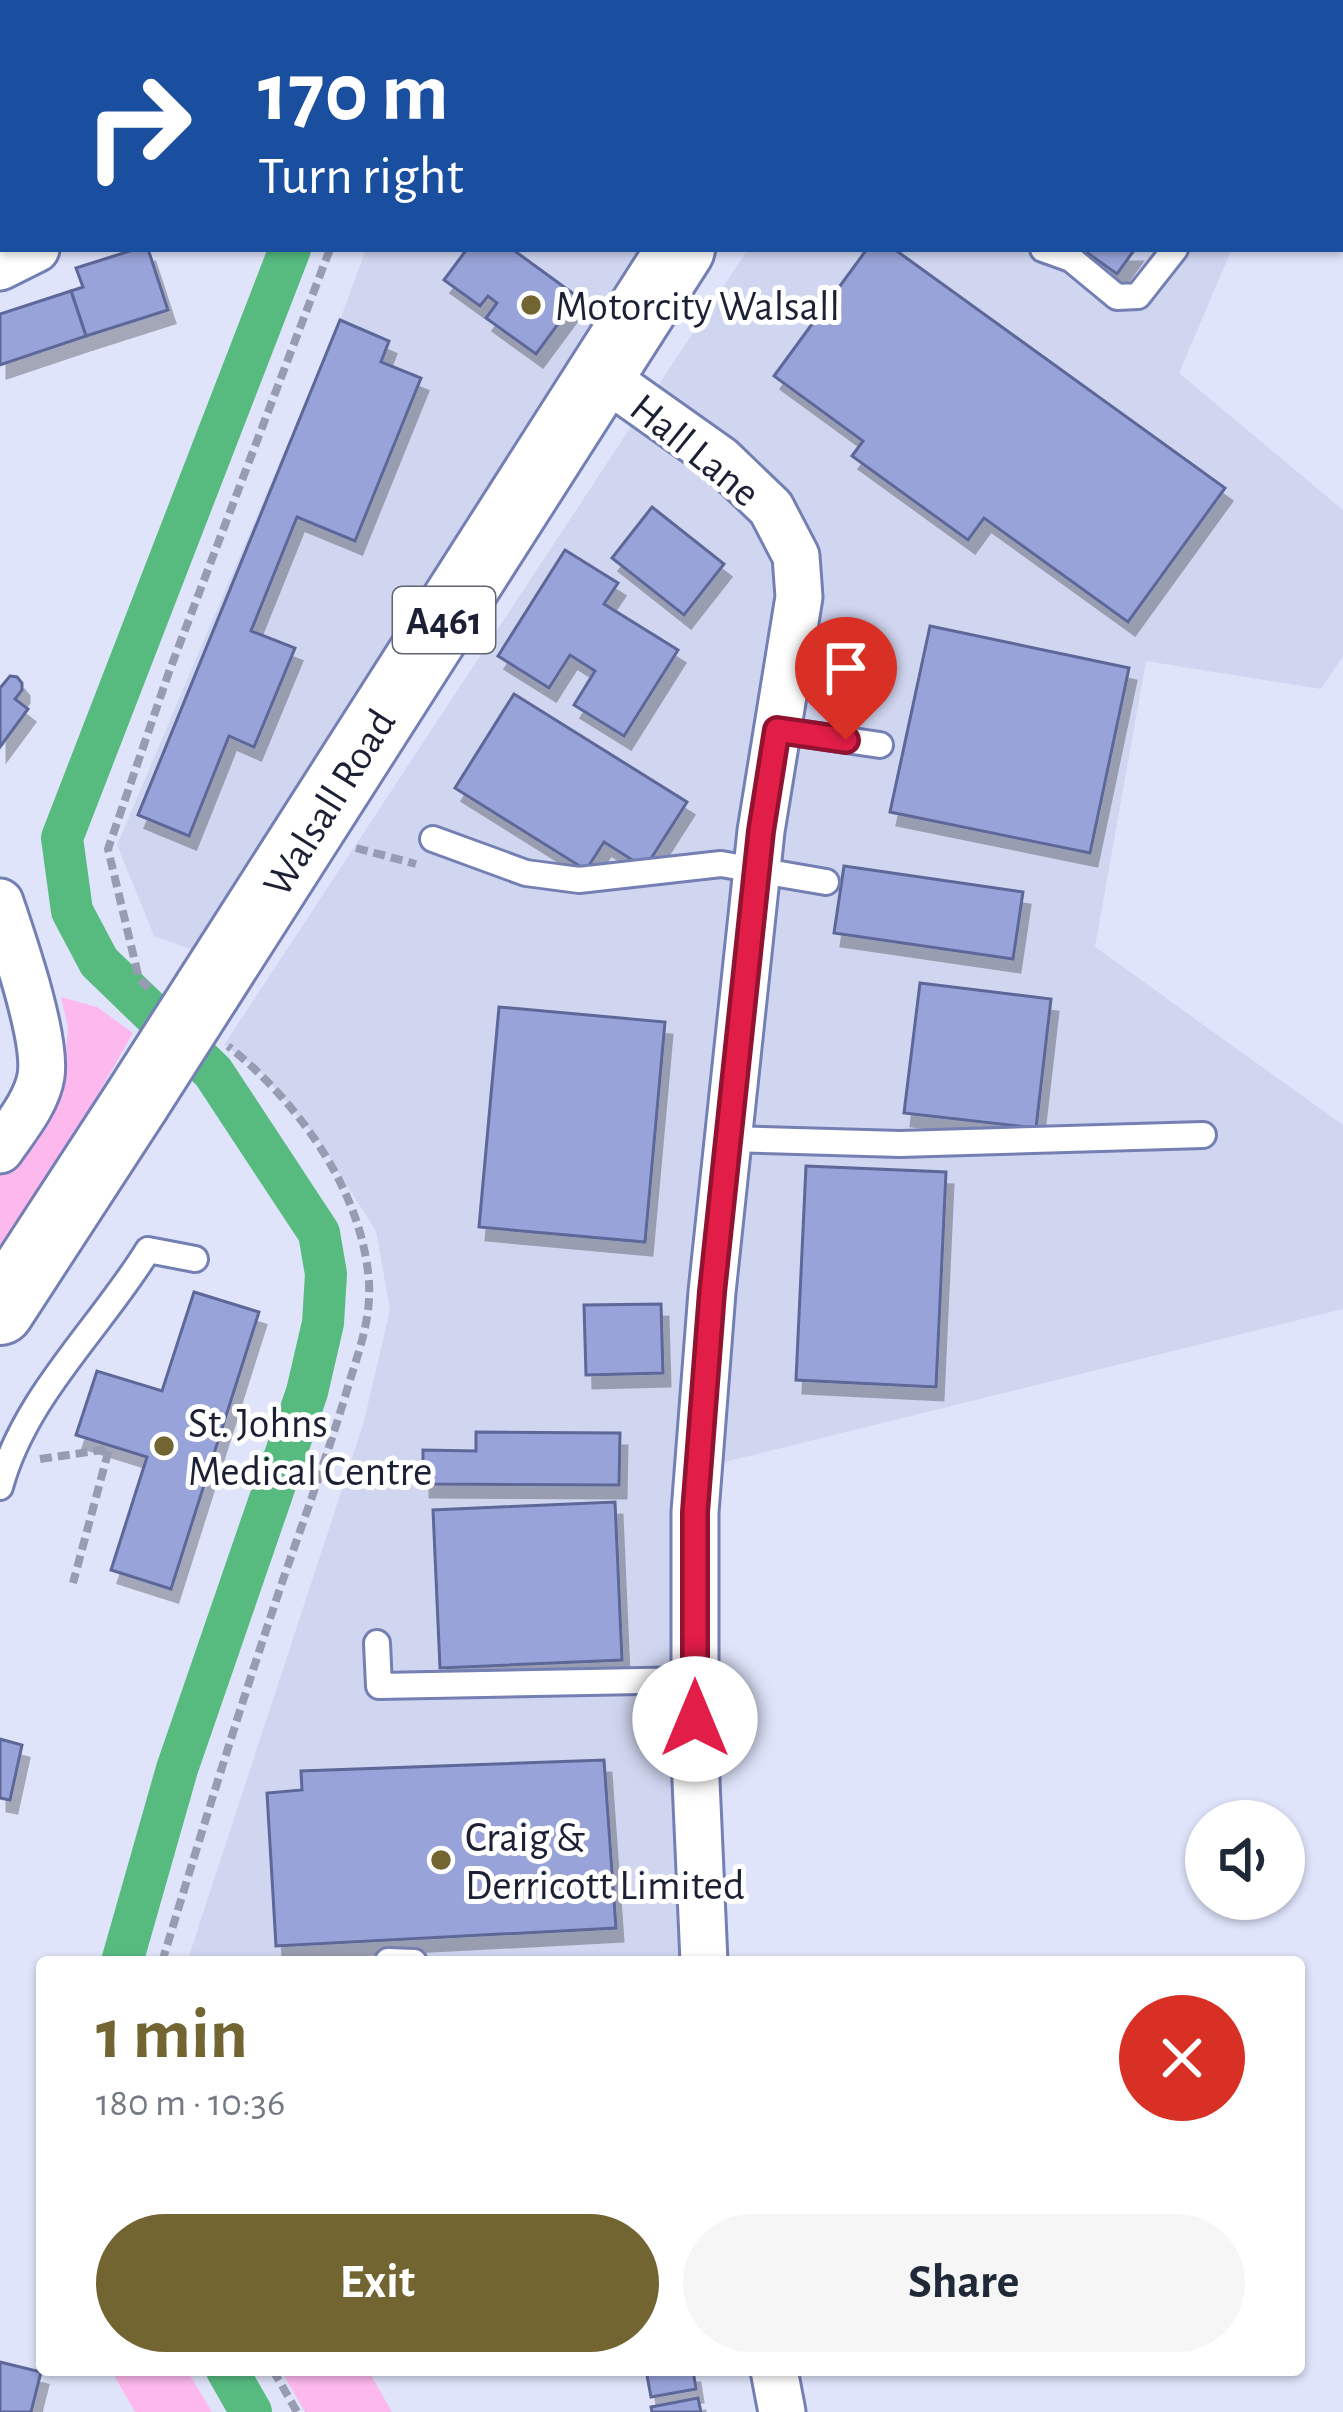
<!DOCTYPE html>
<html lang="en">
<head>
<meta charset="utf-8">
<style>
  :root { --surface:#fff; --page:#f6f6f7; --text:#1f2937; --muted:#747a83; --accent:#726532 }
  body { margin:0; font-family:"Alegreya Sans",sans-serif; background:var(--page); color:var(--text); height:100vh; display:flex; flex-direction:column; font-size:45px; white-space:nowrap }
  * { box-sizing:border-box; margin:0 }
  p { font-size:39px; color:var(--muted) }
  .icon { flex:none; width:66px; height:66px; fill:none; stroke:currentColor; stroke-width:2; stroke-linecap:round; stroke-linejoin:round }
  .map { position:relative; flex:1; overflow:hidden }
  .sheet { position:absolute; left:36px; top:1956px; width:1269px; height:420px; display:flex; flex-direction:column; background:var(--surface); border-radius:12px; box-shadow:0 3px 9px #0004 }
  .sheet>* { flex:none }
  .top-card { position:absolute; left:0px; top:0px; width:1344px; height:252px; box-shadow:0 3px 9px #0004; background:#1a4fa0; color:#fff; overflow:hidden }
  .fabs { position:absolute; left:1185px; top:1800px; display:grid; gap:24px }
  .fabs a { display:grid; place-items:center; width:120px; height:120px; border-radius:50%; background:var(--surface); box-shadow:0 3px 9px #0004; font-size:60px }
  .pin { position:absolute; display:grid; place-items:center; width:102px; height:102px; color:#fff; margin:-123px -51px; border-radius:50% 50% 50% 0; rotate:-45deg; box-shadow:0 0 12px #0007 }
  .pin .icon { rotate:45deg }
  .me { position:absolute; width:132px; margin:-66px; rotate:0deg; stroke-linejoin:round; filter:drop-shadow(0 0 9px #0008) }
  .turn { display:flex; align-items:center; gap:42px; height:252px; padding:0 60px; font-size:54px }
  .turn .icon { width:156px; height:156px; stroke-width:2.5 }
  .turn b { display:block; font-size:84px; line-height:102px }
  .round { display:grid; place-items:center; flex:none; width:126px; height:126px; border-radius:63px; background:var(--page) }
  .summary { display:flex; align-items:center; justify-content:space-between; height:204px; padding:0 60px }
  h1 { font-size:72px; font-weight:700; line-height:90px; color:var(--accent) }
  .primary-button { display:flex; gap:24px; margin-top:auto; padding:24px 60px }
  .primary-button a { flex:1; height:138px; border-radius:72px; background:var(--accent); color:#fff; font-size:48px; font-weight:700; line-height:138px; text-align:center }
  .primary-button a+a { background:var(--page); color:var(--text) }
  .map>svg:first-child { display:block }
  .built { fill:#d0d6f0 }
  .green { fill:#fdb9ed }
  .lines { fill:none; stroke-linecap:round; stroke-linejoin:round }
  .canal { stroke:#57bb80; stroke-width:42 }
  .building { fill:#98a3d9; stroke:#5d6799; stroke-width:3; filter:url(#shadow) }
  .lane-casing { stroke:#747fb3; stroke-width:30 }
  .street-casing { stroke:#747fb3; stroke-width:51 }
  .highway-casing { stroke:#747fb3; stroke-width:72 }
  .path { stroke:#979cb2; stroke-width:8; stroke-dasharray:12 6; stroke-linecap:butt }
  .lane { stroke:#fff; stroke-width:24 }
  .street { stroke:#fff; stroke-width:45 }
  .highway { stroke:#fff; stroke-width:66 }
  .highway-bridge-casing { stroke:#747fb3; stroke-width:72; stroke-linecap:butt }
  .highway-bridge { stroke:#fff; stroke-width:66 }
  .route-casing { stroke:#92132f; stroke-width:30 }
  .route { stroke:#e11d48; stroke-width:21 }
  .poi-dot { fill:#726532; stroke:#fff; stroke-width:4.5 }
  .labels { text-anchor:middle; stroke-width:10; stroke-linejoin:round; paint-order:stroke }
  .shield { fill:#fff; stroke:#606372; stroke-width:3 }
  .shield-label { font-size:39px; font-weight:bold; fill:#1c2035 }
  .poi-label { font-size:42px; fill:#1c2035; stroke:#fff; text-anchor:start }
  .street-label { font-size:42px; fill:#1c2035; stroke:#fff }
</style>
</head>
<body>
<div class="map">
<svg width="1343" height="2412" viewBox="0 0 1343 2412">
  <defs>
    <filter id="shadow"><feDropShadow dx="7" dy="13" stdDeviation="0" flood-color="#0004"/></filter>
  </defs>
  <rect width="100%" height="100%" fill="#dfe4fb"/>
  <g class="built">
    <polygon points="413,0 813,0 412,3"/>
    <polygon points="366,249 650,249 207,955 154,936 117,845 340,320"/>
    <polygon points="748,249 1232,249 1179,373 1343,510 1343,656 1321,689 1146,661 1095,947 1343,1125 1343,1309 672,1475 674,1771 686,1962 187,1962 363,1425 390,1310 376,1231 319,1141 261,1072 224,1045"/>
  </g>
  <g class="green">
    <polygon points="61,997 97,1007 133,1033 0,1265 0,1165 64,1074 68,1028"/>
    <polygon points="111,2370 187,2370 212,2412 135,2412"/>
    <polygon points="281,2370 368,2370 392,2412 305,2412"/>
  </g>
  <g class="lines">
    <g class="canal">
      <polyline points="369,3 369,0"/>
      <polyline points="122,1962 177,1769 307,1392 323,1323 326,1274 319,1233 213,1072 99,962 72,911 62,838 290,249"/>
      <polyline points="227,2370 251,2412"/>
    </g>
  </g>
  <g class="building">
    <polygon points="968,0 1274,0 1278,3 966,3"/>
    <polygon points="136,249 148,249 168,310 86,336 71,291 83,287 76,268"/>
    <polygon points="467,249 512,249 578,297 536,354 486,318 497,303 488,296 480,306 444,280"/>
    <polygon points="867,249 894,249 1225,488 1128,622 984,518 968,540 852,456 863,441 774,376"/>
    <polygon points="1082,249 1135,249 1117,274"/>
    <polygon points="71,291 86,336 0,365 0,314"/>
    <polygon points="340,320 389,341 381,362 421,378 355,541 297,517 251,631 295,648 254,747 229,736 189,836 138,815"/>
    <polygon points="652,507 724,564 684,615 612,558"/>
    <polygon points="565,550 618,583 604,604 678,650 624,736 574,705 595,671 570,655 549,688 498,656"/>
    <polygon points="930,626 1129,668 1090,853 890,812"/>
    <polygon points="10,676 17,677 22,683 22,690 15,699 28,709 0,747 0,688"/>
    <polygon points="514,694 687,802 645,868 604,842 586,870 455,788"/>
    <polygon points="844,866 1023,892 1013,959 834,933"/>
    <polygon points="920,983 1051,999 1036,1128 904,1113"/>
    <polygon points="499,1007 665,1022 645,1242 479,1227"/>
    <polygon points="806,1166 946,1172 936,1387 796,1380"/>
    <polygon points="194,1292 259,1312 171,1589 111,1570 147,1457 76,1435 97,1371 162,1391"/>
    <polygon points="661,1304 663,1373 586,1375 584,1305"/>
    <polygon points="476,1432 620,1433 619,1485 423,1484 423,1450 476,1451"/>
    <polygon points="615,1502 622,1660 440,1668 433,1510"/>
    <polygon points="0,1739 22,1745 10,1800 0,1798"/>
    <polygon points="604,1760 616,1928 276,1946 267,1793 302,1790 301,1771"/>
    <polygon points="0,2362 41,2372 31,2412 0,2412"/>
    <polygon points="646,2370 693,2370 696,2389 651,2397"/>
    <polygon points="698,2398 701,2412 652,2412 651,2407"/>
  </g>
  <g class="lines">
    <g class="lane-casing">
      <g id="lane">
        <polyline points="1043,249 1071,259 1117,297 1138,296 1175,249"/>
        <polyline points="777,730 880,745"/>
        <polyline points="433,839 526,873 579,880 721,864 826,882"/>
        <polyline points="728,1139 900,1144 1203,1135"/>
        <path d="M0,1487C24,1397 100,1328 148,1250L195,1259"/>
        <polyline points="377,1643 379,1686 695,1680"/>
        <polyline points="388,1961 414,1962"/>
      </g>
    </g>
    <g class="street-casing">
      <g id="street">
        <polyline points="186,0 186,3"/>
        <polyline points="0,267 36,249"/>
        <polyline points="600,374 720,459 771,508 796,556 799,597 761,831 712,1292 695,1512 695,1758 704,1962"/>
        <path d="M0,902C13,941 47,1038 41,1076C37,1102 15,1128 0,1150"/>
        <polyline points="774,2370 782,2412"/>
      </g>
    </g>
    <g class="highway-casing">
      <g id="highway">
        <polyline points="842,3 844,0"/>
        <polyline points="207,991 681,249"/>
        <polyline points="0,1311 136,1102"/>
      </g>
    </g>
    <g class="path">
      <polyline points="406,3 407,0"/>
      <polyline points="356,848 416,864"/>
      <polyline points="149,988 139,979 108,849 169,672 330,249"/>
      <polyline points="40,1459 109,1449 73,1583"/>
      <path d="M162,1962C202,1831 242,1700 286,1571C308,1508 331,1445 350,1380C360,1348 371,1317 369,1283C363,1191 298,1102 228,1046"/>
      <polyline points="273,2370 297,2412"/>
    </g>
    <use href="#lane" class="lane"/>
    <use href="#street" class="street"/>
    <use href="#highway" class="highway"/>
    <g class="highway-bridge-casing">
      <polyline id="highway-bridge" points="136,1102 207,991"/>
    </g>
    <use href="#highway-bridge" class="highway-bridge"/>
  </g>
  <g class="lines">
    <g class="route-casing">
      <polyline id="route" points="695,1719 695,1512 712,1292 761,831 777,730 846,740"/>
    </g>
    <use href="#route" class="route"/>
  </g>
  <g class="poi-dot">
    <circle cx="531" cy="305" r="12"/>
    <circle cx="164" cy="1446" r="12"/>
    <circle cx="441" cy="1860" r="12"/>
  </g>
  <g class="labels">
    <rect class="shield" x="393" y="587" width="102" height="66" rx="9"/>
    <g class="shield-label">
      <text x="444" y="634">A461</text>
    </g>
    <g class="poi-label">
      <text x="555" y="320">Motorcity Walsall</text>
      <text x="188" y="1437">St. Johns<tspan x="188" dy="48">Medical Centre</tspan></text>
      <text x="465" y="1851">Craig &amp;<tspan x="465" dy="48">Derricott Limited</tspan></text>
    </g>
    <g class="street-label">
      <text transform="translate(696 449) rotate(39)" y="15">Hall Lane</text>
      <text transform="translate(328 802) rotate(-58)" y="15">Walsall Road</text>
    </g>
  </g>
</svg>
<div class="fabs">
<a><svg class="icon" aria-label="sound" viewBox="0 0 24 24"><path d="M4 9h4l5-4v14l-5-4H4zM17 9q2 3 0 6"/></svg></a>
</div>
<div class="pin" style="left:846px;top:740px;background:#d93025"><svg class="icon" aria-label="arrive" viewBox="0 0 24 24"><path d="M6 21V4h12l-3 4 3 4H6"/></svg></div>
<svg class="me" style="left:695px;top:1719px" viewBox="-20 -20 40 40"><circle r="19" fill="#fff"/><path d="M0-13L10 11 0 6-10 11z" fill="#e11d48"/></svg>
<div class="top-card">
<div class="turn"><svg class="icon" aria-label="right" viewBox="0 0 24 24"><path d="M7 20v-9h11M14 6l5 5-5 5"/></svg><div><b>170 m</b>Turn right</div></div>
</div>
<section class="sheet">
<div class="summary"><div><h1>1 min</h1><p>180 m · 10:36</p></div><a class="round" style="background:#d93025;color:#fff"><svg class="icon" aria-label="close" viewBox="0 0 24 24"><path d="M6 6l12 12M18 6L6 18"/></svg></a></div>
<div class="primary-button"><a>Exit</a><a>Share</a></div>
</section>
</div>
</body>
</html>
